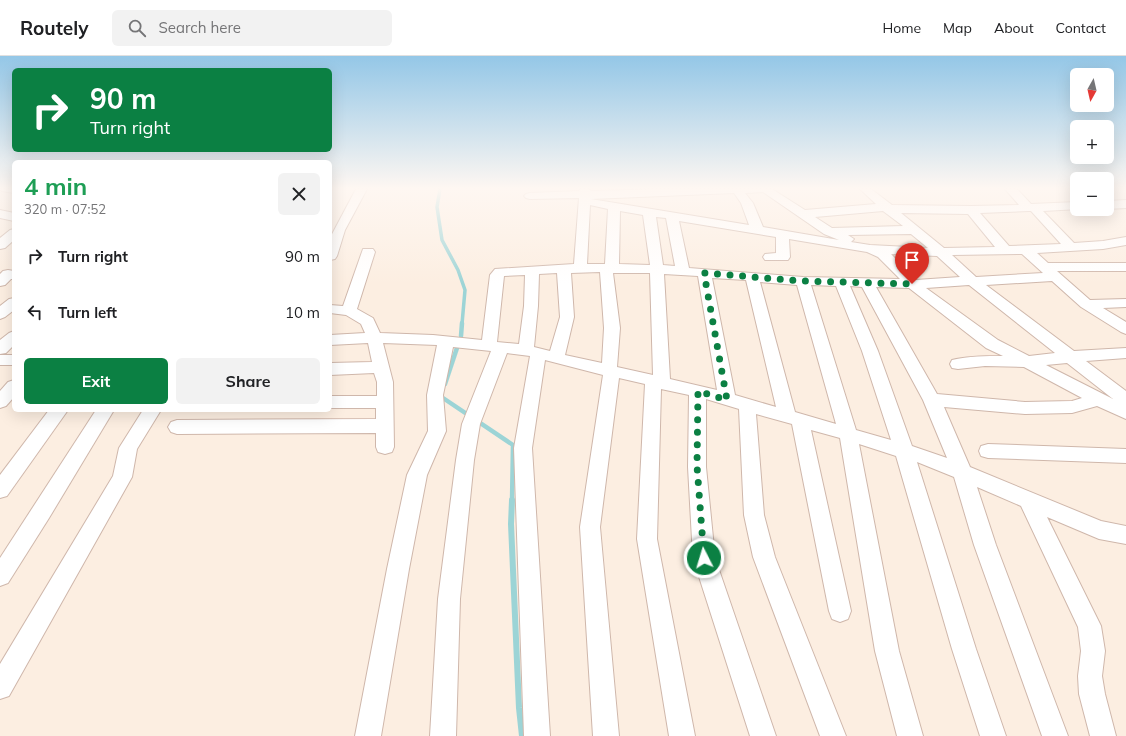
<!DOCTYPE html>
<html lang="en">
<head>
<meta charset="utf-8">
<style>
  :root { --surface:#fff; --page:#f2f2f2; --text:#202124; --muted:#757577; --line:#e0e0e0; --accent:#0b8043 }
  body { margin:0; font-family:Mulish,sans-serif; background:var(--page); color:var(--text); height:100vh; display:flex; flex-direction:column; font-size:15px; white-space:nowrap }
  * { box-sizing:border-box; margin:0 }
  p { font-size:13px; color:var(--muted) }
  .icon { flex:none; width:22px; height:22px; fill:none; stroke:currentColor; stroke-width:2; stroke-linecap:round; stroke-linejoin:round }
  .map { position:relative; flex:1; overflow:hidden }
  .details { position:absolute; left:12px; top:104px; width:320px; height:252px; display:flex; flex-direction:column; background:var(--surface); border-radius:6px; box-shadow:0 4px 16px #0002 }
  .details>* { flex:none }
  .top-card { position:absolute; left:12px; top:12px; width:320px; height:84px; border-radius:6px; box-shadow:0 4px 16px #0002; background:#0b8043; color:#fff; overflow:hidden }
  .needle { width:26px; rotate:188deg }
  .buttons { position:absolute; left:1070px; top:12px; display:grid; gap:8px }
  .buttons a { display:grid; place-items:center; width:44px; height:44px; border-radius:6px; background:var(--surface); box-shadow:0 4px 16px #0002; font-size:20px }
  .pin { position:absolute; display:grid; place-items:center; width:34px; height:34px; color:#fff; margin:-41px -17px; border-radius:50% 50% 50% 0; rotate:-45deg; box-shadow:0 0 4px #0007 }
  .pin .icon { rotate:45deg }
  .me { position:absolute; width:44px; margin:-22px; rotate:355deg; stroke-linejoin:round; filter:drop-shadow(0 0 3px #0008) }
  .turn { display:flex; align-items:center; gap:14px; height:84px; padding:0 12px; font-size:18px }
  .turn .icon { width:52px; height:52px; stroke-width:2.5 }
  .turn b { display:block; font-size:28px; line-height:34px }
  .round { display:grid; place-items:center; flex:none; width:42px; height:42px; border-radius:6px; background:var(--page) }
  .summary { display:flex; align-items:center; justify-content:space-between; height:68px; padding:0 12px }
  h1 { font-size:24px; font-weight:700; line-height:30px; color:#1e9e55 }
  .cta { display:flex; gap:8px; margin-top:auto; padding:8px 12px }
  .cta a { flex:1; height:46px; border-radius:6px; background:var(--accent); color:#fff; font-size:16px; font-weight:700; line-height:46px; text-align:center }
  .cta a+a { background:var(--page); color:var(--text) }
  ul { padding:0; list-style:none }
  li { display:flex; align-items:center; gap:12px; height:56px; padding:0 12px }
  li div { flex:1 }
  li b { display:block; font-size:15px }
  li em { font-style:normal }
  header { display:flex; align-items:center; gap:24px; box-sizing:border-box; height:56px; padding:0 20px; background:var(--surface); border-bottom:1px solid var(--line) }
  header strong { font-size:19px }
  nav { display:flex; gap:22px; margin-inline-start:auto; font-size:14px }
  .search { width:280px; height:36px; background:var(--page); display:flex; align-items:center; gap:10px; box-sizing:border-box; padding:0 14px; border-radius:6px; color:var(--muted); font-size:15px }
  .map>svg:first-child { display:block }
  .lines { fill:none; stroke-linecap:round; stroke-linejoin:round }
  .stream-far2 { stroke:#9cd4d6; stroke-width:3.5 }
  .stream-far1 { stroke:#9cd4d6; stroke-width:4.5 }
  .stream { stroke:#9cd4d6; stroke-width:6 }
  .minor-casing { stroke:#cfb7ab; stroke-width:2 }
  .minor { fill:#fff; fill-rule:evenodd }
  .route { stroke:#0b8043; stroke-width:7; stroke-dasharray:0 12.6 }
</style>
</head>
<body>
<header>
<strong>Routely</strong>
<div class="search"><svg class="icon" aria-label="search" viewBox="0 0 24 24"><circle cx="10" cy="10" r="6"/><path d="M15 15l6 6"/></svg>Search here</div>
<nav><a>Home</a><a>Map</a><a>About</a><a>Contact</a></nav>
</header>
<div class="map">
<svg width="1126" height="680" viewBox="0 0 1126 680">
  <rect width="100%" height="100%" fill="#fceee1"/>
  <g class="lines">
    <polyline class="stream-far2" points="440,133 437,151 442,184 458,214 465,234 462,268"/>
    <g class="stream-far1">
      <polyline points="461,280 462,267"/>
      <polyline points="445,328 457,292"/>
      <polyline points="441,338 440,340 513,389 512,445"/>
    </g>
    <polyline class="stream" points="512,444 511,468 519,652 522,680"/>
    <g class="minor-casing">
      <g id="minor">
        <polygon points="0,133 14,133 14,137 2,135"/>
        <polygon points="356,133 367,133 345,174 337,200 335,203 330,204 330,182"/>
        <path d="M581,133H589L591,135L663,133H772L805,154L876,148L860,133H871L892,149L971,150L1019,149L1005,133H1017L1031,148L1077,146V153H1079L1043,155L1074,187L1103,185L1126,181V189L1103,193L1037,197L1048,207H1126V215H1057L1090,244L1126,243V251L1103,252L1126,266V278L1121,276L1081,251L1052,225L986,229L1074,295L1126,292V302L1086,305L1126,335V363L1097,350L1072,357L1025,358L944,351L970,411L1101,465L1126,470V488L1099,483L1047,461L1101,570L1105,595L1102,620L1105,638L1116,680H1090L1079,638L1078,620L1081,595L1078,571L1021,450L977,431L996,489L1068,680H1042L974,489L954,421L917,406L976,593L1006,680H980L952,593L896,400L859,388L899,595L923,680H897L875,595L840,382L811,374L851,555L848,563L840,566L832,563L829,555L792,368L756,358L764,459L775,501L846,680H820L753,501L744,459L739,353L706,343V411L715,502L776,680H750L693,502L688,411L689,339L661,333L657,483L695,680H669L637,483L645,328L619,322L600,471L619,680H593L580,471L603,319L545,304L532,392L550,680H524L514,392L530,300L507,297L480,368L474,404L460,543L456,680H430L438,543L456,404L462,368L491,295L453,291L443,339L446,375L427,419L409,513L381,680H355L387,513L407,419L428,375L427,339L437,289L383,287L393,326L394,391L392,396L385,398L378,396L376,391V377L177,378L171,376L168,371L171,366L177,364L376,363V352H330V340H377V326L374,317L330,319V307L372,306L368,287L330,289V279L365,277L361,268L346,259L330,257V249L343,250L363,193H373L375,196L357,253L373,262L380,277L433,279L482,284L490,219L495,213L574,208L579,142L530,143L526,142L524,140L526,138L530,137L579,135ZM763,136L824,178L839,184L763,171L753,147L745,137ZM734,137L741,147L749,169L591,143ZM590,149L608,153L605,208H587ZM620,155L643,159L650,209L619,208ZM883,155L903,170L832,172L815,161ZM1029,155H1031L1061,188L1009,190L980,157ZM901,157L968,158L995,191L944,192ZM656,161L666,162L675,210L663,209ZM679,165L776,181V197L765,198L763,201L765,204H788L790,201L789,183L867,196L878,201L900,223L803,221L689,212ZM911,178L928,192L870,189L851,186L854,183L848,179ZM891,198L937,200L960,221L916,224ZM1022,198L1043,217L976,221L952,199ZM600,216L604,272L602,307L565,299L574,261L571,217ZM557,217L560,261L550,295L534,291L538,250L539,218ZM613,217H650L653,319L617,311L620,272ZM664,218L698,220L717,334L670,323ZM525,219L524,250L519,288L497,286L504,220ZM712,222L746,224L776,351L735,339ZM760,226L797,229L836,368L795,356ZM811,229L836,230L862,295L891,384L856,374ZM969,229L1055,297L1029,300L998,284L926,232ZM850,230L862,231L923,344L947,402L912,390L878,295ZM876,231L909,232L986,292L1003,300C986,300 968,300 952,304L950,308L952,312L958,313L985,310L1024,311L1082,342L1072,345L1025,346L937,338ZM1067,307L1113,343L1046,309Z"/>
        <polygon points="1126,144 1126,152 1107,153 1107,145"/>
        <polygon points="0,154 14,157 14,165 0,162"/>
        <polygon points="14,173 14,184 5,192 0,193 0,182 10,174"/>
        <polygon points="8,214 14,215 14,223 11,223 5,229 0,230 0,218 3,215"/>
        <polygon points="14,242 14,254 5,261 0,263 0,250 9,243"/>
        <polygon points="14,275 14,289 6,297 0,298 0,284 9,277"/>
        <rect x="0" y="299" width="14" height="10"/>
        <polygon points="14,324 14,341 6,350 0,352 0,335 8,326"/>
        <polygon points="49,354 68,354 7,440 0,442 0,419"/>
        <polygon points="96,354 114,354 49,462 8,527 0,530 0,502"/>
        <polygon points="143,354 161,354 137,393 132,421 9,640 0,643 0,608 113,420 119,392"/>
        <polygon points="988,388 1126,393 1126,407 988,402 981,400 979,395 981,390"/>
      </g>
    </g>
    <use href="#minor" class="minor"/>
  </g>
  <linearGradient id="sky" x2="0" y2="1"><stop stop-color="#94c7e7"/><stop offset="0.58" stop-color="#fef7f2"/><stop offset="1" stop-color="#fef7f2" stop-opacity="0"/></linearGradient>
  <rect width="1126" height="228" fill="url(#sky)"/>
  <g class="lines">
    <polyline class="route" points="704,502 697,410 698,335 727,344 704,217 803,225 912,228"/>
  </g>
</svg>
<div class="buttons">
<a><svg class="needle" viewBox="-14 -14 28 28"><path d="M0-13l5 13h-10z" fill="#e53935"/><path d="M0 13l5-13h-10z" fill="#757577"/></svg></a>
<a>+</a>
<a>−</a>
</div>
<div class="pin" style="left:912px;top:228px;background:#d93025"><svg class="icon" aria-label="arrive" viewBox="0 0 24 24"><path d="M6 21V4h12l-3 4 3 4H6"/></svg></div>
<svg class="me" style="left:704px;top:502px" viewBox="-20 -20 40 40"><circle r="17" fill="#0b8043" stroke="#fff" stroke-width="3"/><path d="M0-11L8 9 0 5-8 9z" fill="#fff"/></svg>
<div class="top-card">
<div class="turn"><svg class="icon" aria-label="right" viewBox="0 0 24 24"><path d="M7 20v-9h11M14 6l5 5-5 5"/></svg><div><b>90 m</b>Turn right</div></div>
</div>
<section class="details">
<div class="summary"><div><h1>4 min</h1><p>320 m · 07:52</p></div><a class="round"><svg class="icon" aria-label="close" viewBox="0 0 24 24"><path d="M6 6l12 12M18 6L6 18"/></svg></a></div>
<ul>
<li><svg class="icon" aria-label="right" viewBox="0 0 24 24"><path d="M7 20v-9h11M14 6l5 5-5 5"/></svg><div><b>Turn right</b></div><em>90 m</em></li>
<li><svg class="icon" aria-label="left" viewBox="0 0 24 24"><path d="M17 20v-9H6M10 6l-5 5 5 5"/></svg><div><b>Turn left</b></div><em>10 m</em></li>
</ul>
<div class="cta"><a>Exit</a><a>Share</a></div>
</section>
</div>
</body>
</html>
